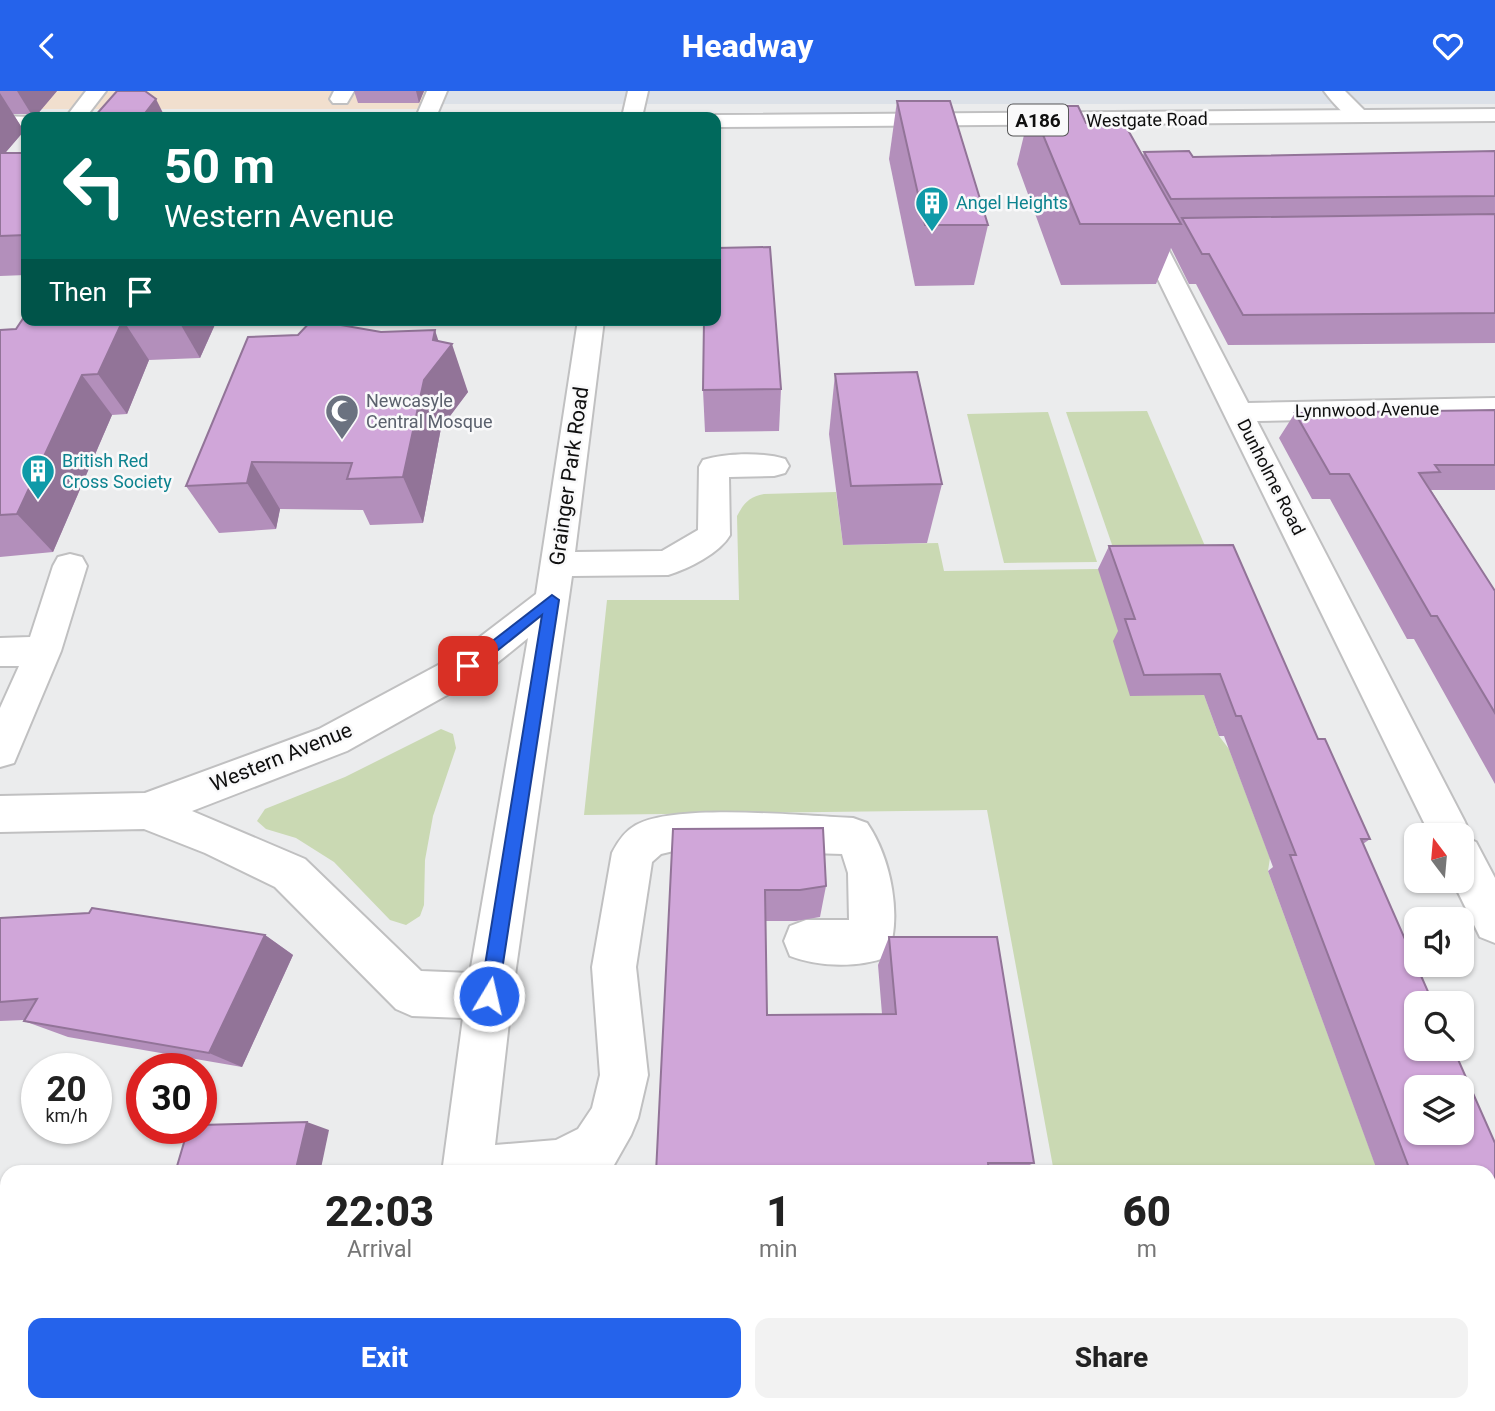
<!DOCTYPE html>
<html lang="en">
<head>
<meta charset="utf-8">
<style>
  :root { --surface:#fff; --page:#f2f2f2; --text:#222; --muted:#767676; --accent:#2563eb }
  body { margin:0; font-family:Roboto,sans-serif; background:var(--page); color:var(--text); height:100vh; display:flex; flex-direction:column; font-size:26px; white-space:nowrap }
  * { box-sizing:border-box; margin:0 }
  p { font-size:23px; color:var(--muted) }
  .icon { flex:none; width:38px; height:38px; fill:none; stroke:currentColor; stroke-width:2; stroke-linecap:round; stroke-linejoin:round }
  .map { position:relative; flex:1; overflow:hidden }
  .panel { position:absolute; left:0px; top:1074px; width:1496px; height:247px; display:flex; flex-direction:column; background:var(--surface); border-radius:21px 21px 0 0; box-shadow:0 2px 5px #0004 }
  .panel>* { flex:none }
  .banner { position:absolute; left:21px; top:21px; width:700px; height:214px; border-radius:14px; box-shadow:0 2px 5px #0004; background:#00695c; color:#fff; overflow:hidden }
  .needle { width:46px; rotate:344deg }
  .tools { position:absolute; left:1404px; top:732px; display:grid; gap:14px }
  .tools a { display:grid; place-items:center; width:70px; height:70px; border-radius:14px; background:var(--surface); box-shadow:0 2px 5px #0004; font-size:35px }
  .speed { position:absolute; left:21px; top:962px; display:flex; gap:14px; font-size:35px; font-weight:700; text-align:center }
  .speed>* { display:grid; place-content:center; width:91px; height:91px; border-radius:50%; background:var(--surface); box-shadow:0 2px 5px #0004; line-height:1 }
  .speed small { font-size:18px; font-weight:400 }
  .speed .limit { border:10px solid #d22; background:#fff; color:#111 }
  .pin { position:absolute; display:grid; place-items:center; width:60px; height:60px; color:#fff; margin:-30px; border-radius:14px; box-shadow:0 4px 10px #0006 }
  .me { position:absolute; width:77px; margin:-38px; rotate:9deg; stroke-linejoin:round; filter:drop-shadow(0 0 5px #0008) }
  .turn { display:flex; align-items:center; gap:24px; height:147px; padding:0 28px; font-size:32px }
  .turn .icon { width:91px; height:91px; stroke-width:2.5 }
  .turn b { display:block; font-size:49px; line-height:60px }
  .then { display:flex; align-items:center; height:66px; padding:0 28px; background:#0003; gap:14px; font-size:26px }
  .eta { display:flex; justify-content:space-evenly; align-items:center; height:119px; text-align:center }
  .eta b { font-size:42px; font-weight:800; line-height:49px }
  .button { display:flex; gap:14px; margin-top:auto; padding:14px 28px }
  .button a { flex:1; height:80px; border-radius:14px; background:var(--accent); color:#fff; font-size:28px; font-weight:800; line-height:80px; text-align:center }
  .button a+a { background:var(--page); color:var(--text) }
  header { display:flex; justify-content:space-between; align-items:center; height:91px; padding:0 28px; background:var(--accent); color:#fff; font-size:32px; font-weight:800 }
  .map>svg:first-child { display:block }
  .commercial { fill:#f1dfce }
  .built { fill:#dce1e8 }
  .green { fill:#cad9b3 }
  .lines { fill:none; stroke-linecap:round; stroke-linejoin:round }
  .minor-casing { stroke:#c0c0c1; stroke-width:4 }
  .major-casing { stroke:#c0c0c1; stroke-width:4 }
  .minor { fill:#fff; fill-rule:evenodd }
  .major { fill:#fff; fill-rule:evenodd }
  .wall { fill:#b38fbb; fill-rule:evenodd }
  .shaded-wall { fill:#927498 }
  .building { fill:#d0a6d9; stroke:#927498; stroke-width:2; fill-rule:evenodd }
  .route { fill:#2563eb; stroke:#184099; stroke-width:2 }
  .labels { text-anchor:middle; stroke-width:5; stroke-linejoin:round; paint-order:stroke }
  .far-street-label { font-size:18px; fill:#0f0f0f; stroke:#f9f9fa }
  .far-culture-label { font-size:18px; fill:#0d838f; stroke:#f9f9fa; text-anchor:start }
  .far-worship-label { font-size:18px; fill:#5b616d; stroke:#f9f9fa; text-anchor:start }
  .shield { fill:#f9f9fa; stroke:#555556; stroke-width:2 }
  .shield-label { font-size:19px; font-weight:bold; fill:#0f0f0f }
  .street-label { font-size:21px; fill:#0f0f0f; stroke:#f9f9fa }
</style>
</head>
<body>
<header><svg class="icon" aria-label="back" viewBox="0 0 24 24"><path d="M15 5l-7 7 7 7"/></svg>Headway<svg class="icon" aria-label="heart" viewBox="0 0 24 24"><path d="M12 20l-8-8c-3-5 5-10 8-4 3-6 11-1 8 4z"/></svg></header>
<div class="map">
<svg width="1495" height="1320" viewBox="0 0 1495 1320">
  <rect width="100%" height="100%" fill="#ebeced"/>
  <polygon class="commercial" points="0,0 429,0 422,18 0,18"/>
  <polygon class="built" points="447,0 1495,0 1495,13 442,13"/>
  <g class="green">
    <polygon points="1147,320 1211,469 1118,471 1066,321"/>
    <polygon points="1048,321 1097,471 1004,472 967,323"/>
    <path d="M836,401L843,454L938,452L944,480L1098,478L1151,504L1130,604H1204L1219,645L1229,658L1270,767L1268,780L1378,1081H1054L987,719L584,724L607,509H739L737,425C744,412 749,406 764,403Z"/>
    <polygon points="441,638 453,643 456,657 433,725 425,769 424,814 420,825 406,834 390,829 334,771 296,747 266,738 257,730 265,718 345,686"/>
    <polygon points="1097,1314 1455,1314 1457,1320 1098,1320"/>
  </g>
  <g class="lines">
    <g class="minor-casing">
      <g id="minor">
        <polygon points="86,0 106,0 86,26 66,26"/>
        <polygon points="334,0 354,0 347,12 333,12 330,8"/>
        <polygon points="427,0 447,0 436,26 416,26"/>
        <polygon points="628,0 648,0 642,26 622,26"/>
        <path d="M1324,0H1345L1371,26L1368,30C1351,35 1334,13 1324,0Z"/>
        <polygon points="1140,120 1148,122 1152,127 1248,312 1495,307 1495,325 1257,330 1465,731 1471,744 1469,748 1476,751 1495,787 1495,852 1480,846 1452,789 1461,789 1461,744 1430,744 1128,127 1132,122"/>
        <path d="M578,229H604L575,461L662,460L698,439L699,376L703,369C726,362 762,361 785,368L789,375L785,382L774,385L729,386L730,444C720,462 688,478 668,484L572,485L512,905L495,1054L556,1049L578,1038L592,1017L600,984L592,876L612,762C618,750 625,740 636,734C676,712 804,725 853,727L867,732C891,767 903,827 887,866C859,877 818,876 790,865L784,850L790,835L806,829H849L848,782L842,763L682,758L661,763L652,771L636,876L648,984L638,1027L631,1044L614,1074L597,1082H442L463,927L412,925L396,918L275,796L205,762L144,738L0,741V705L145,702L319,638L455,565L536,503ZM528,547L470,882L421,880L305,768L192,720L347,660L481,585Z"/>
        <polygon points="70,463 82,466 87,475 61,560 14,672 0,676 0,617 19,575 0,575 0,547 30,546 53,475 58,466"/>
        <polygon points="403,1314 460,1314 460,1320 402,1320"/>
      </g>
    </g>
    <g class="major-casing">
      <g id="major">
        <polygon points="1495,18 1495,30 716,36 716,26 708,26 716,24"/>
        <polygon points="0,25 32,26 26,26 26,37 0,37"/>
      </g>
    </g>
    <use href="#minor" class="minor"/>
    <use href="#major" class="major"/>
  </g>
  <g class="wall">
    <polygon points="0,0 57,0 35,26 33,26 31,23 13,23 24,40 5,62 26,62 26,184 0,185"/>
    <polygon points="354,0 424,0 419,12 358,12"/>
    <polygon points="897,10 988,134 974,194 915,195 889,68"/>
    <polygon points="1031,15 1086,32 1143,65 1144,61 1193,66 1495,60 1495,252 1228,254 1196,193 1189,193 1171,157 1156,193 1061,194 1017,73"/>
    <polygon points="717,157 781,298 779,340 705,341 703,299 704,232 647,233 647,229 716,229"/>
    <polygon points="26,229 217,229 200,267 149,269 127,323 112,324 53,461 0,466 0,239 16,238"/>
    <polygon points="298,244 439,250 468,301 441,337 423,432 370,434 363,419 280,418 276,438 219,442 186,395"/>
    <polygon points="835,283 942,393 927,452 843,454 829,343"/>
    <polygon points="1495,319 1495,399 1431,399 1495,500 1495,693 1414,548 1407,548 1330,408 1312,408 1279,347 1295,322"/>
    <path d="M1233,454L1318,648H1325L1370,748L1363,753L1433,912H1416V957H1453L1495,1052V1320H1457L1455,1314H1489V1082H1378L1268,780L1273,776L1224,645H1219L1204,604L1130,605L1113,550L1118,540L1098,478L1109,455ZM1416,996H1461V1041H1416Z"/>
    <polygon points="673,738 826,795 820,826 796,830 765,830 767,924 882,923 878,874 889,846 1034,1072 1012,1082 656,1082"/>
    <polygon points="0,827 265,844 293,864 242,976 68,946 24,930 24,929 0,930"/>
  </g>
  <g class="shaded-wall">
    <polygon points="17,0 57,0 35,26 33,26"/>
    <polygon points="416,0 424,0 419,12"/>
    <polygon points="0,2 24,40 0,68"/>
    <polygon points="156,8 165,26 142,26"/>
    <polygon points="716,53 718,200 716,157"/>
    <polygon points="123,229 149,269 127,323 98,283"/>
    <polygon points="178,229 217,229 200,267"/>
    <polygon points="435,239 443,264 452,253 468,301 441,337 423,432 403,386"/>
    <polygon points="82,284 112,324 53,461 17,423"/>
    <polygon points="252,371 280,418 276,438 247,392"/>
    <polygon points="265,844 293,864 242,976 209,962"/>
    <polygon points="307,1031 329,1039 320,1082 295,1082"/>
  </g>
  <g class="building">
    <polygon points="117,0 145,0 156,8 142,26 94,26"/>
    <polygon points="897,10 950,10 988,134 925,134"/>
    <polygon points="1031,15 1078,15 1086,32 1124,32 1181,133 1080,133"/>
    <polygon points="1189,60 1193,66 1495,60 1495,105 1171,108 1144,61"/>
    <polygon points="0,62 26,62 26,144 0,145"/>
    <polygon points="1495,123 1495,222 1243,224 1209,163 1202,163 1182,127"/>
    <polygon points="716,133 716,157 770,156 781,298 703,299 704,229 716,229"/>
    <polygon points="26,223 26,229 128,229 123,229 98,283 82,284 17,423 0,424 0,239 16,238"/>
    <polygon points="312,229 381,241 435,239 433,249 452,253 424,289 403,386 347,388 352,372 252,371 247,392 186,395 248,246 298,244"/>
    <polygon points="917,281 942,393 851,395 835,283"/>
    <polygon points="1495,319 1495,374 1435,374 1440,381 1419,382 1495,500 1495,622 1437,525 1431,525 1349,383 1330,383 1295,322"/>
    <path d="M1233,454L1318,648H1325L1370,748H1361L1433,912H1416V957H1453L1495,1052V1320L1489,1307V1082H1411L1290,764H1296L1241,625H1236L1220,583L1144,584L1125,528H1135L1109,455ZM1416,996H1461V1041H1416Z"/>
    <polygon points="823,737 826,795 800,799 765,799 767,924 896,923 889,846 997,846 1034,1072 988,1072 989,1082 656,1082 673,738"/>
    <polygon points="92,817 265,844 209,962 24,930 37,908 0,911 0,827 89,822"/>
    <polygon points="307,1031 295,1082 175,1082 188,1038 201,1038 201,1034"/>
    <rect x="644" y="1314" width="163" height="6"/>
  </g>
  <polygon class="route" points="552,504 559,509 498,905 496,912 489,915 482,912 480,905 542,524 473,579 462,579 460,575"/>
  <defs>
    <g id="building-pin" transform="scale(1.75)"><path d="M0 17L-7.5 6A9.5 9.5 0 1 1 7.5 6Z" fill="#0f9aa8" stroke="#f9f9fa"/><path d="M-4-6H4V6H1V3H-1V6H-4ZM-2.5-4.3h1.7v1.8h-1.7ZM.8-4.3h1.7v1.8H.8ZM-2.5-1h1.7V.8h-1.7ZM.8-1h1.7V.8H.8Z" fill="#fff"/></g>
    <g id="mosque-pin" transform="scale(1.75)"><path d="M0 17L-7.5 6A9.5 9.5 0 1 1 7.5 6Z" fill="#6b7280" stroke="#f9f9fa"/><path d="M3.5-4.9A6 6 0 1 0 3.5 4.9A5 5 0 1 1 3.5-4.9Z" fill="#fff"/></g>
  </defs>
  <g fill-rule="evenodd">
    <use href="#building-pin" x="932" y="112"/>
    <use href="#mosque-pin" x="342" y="320"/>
    <use href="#building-pin" x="38" y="380"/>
  </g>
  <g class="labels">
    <g class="far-street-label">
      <text transform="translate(1147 29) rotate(-1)" y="6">Westgate Road</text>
      <text transform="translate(1367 319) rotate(-1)" y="6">Lynnwood Avenue</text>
      <text transform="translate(1271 386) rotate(63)" y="6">Dunholme Road</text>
    </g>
    <g class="far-culture-label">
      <text x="956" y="118">Angel Heights</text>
      <text x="62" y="376">British Red<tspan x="62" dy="21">Cross Society</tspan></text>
    </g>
    <g class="far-worship-label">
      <text x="366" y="316">Newcasyle<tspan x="366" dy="21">Central Mosque</tspan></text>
    </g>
    <rect class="shield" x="1008" y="13.5" width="60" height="31" rx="5"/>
    <g class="shield-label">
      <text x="1038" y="36">A186</text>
    </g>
    <g class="street-label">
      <text transform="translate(569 385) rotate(-82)" y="7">Grainger Park Road</text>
      <text transform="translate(281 666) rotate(-22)" y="7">Western Avenue</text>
    </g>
  </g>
</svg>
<div class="tools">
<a><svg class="needle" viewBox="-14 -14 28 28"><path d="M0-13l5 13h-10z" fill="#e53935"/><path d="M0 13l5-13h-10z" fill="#767676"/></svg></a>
<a><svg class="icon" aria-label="sound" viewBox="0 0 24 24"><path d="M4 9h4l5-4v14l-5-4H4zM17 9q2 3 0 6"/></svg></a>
<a><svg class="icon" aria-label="search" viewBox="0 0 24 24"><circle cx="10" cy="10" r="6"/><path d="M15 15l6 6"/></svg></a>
<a><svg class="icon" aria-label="layers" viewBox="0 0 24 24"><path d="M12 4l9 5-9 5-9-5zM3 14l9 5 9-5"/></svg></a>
</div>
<div class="speed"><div>20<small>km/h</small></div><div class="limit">30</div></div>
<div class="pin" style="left:468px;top:575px;background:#d93025"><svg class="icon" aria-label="arrive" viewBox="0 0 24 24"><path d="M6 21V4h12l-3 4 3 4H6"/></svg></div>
<svg class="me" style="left:489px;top:905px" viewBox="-20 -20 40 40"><circle r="17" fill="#2563eb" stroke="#fff" stroke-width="3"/><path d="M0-11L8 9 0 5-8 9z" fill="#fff"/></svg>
<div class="banner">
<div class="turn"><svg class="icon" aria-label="left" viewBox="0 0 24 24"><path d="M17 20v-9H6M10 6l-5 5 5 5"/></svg><div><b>50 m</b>Western Avenue</div></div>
<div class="then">Then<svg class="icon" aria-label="arrive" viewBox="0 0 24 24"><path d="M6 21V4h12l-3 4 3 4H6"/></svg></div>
</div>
<section class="panel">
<div class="eta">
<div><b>22:03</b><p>Arrival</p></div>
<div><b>1</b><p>min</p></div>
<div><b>60</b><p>m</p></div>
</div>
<div class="button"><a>Exit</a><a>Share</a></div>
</section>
</div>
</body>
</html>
